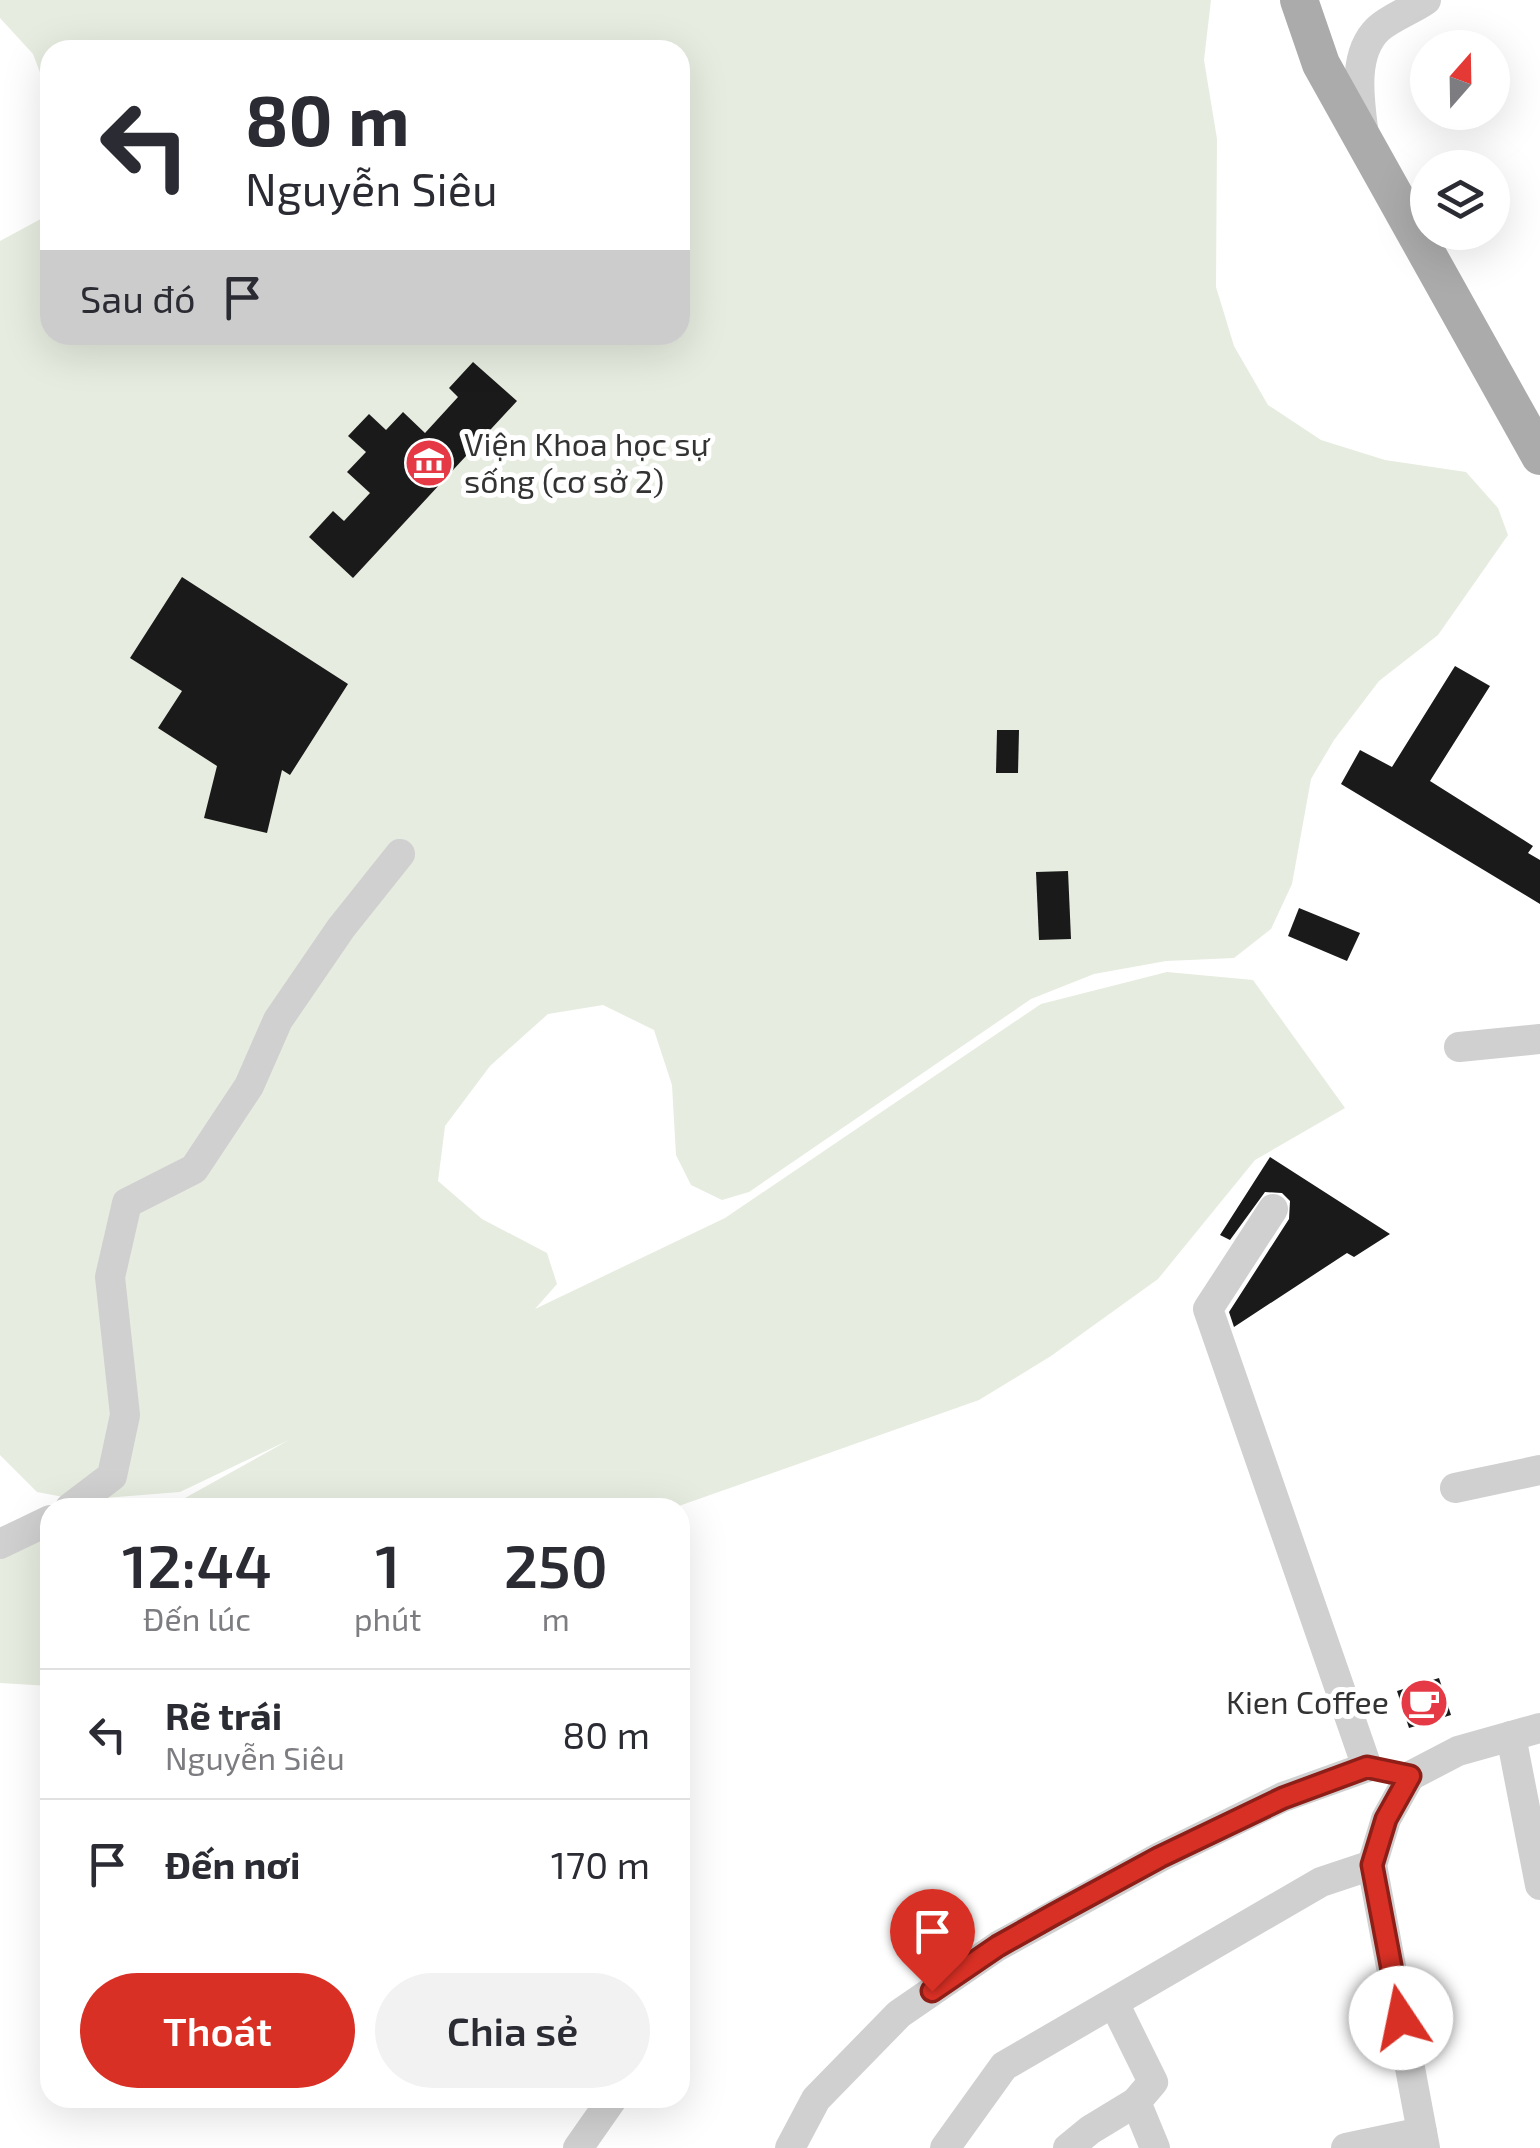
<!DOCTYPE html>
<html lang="vi">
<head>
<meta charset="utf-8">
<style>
  :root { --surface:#fff; --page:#f2f2f3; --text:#2b2b33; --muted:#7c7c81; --line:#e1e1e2; --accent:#d93025 }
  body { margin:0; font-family:"Exo 2",sans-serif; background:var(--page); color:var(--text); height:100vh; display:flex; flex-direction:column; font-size:38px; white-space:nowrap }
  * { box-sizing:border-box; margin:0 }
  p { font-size:32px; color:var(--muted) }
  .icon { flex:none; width:55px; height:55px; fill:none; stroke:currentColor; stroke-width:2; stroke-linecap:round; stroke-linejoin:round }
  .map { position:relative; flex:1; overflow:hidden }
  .sheet { position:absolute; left:40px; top:1498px; width:650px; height:610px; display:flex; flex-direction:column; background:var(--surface); border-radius:30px; box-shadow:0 10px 40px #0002 }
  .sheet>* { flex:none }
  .hud { position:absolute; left:40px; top:40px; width:650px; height:305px; border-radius:30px; box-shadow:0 10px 40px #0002; background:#fff; color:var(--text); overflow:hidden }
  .needle { width:65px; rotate:20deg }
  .tools { position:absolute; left:1410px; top:30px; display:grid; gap:20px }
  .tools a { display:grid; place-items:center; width:100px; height:100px; border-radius:50%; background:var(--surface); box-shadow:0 10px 40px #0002; font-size:50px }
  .pin { position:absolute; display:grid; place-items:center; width:85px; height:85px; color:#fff; margin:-102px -42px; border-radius:50% 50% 50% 0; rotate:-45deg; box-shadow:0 0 10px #0007 }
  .pin .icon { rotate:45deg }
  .me { position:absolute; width:110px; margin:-55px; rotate:349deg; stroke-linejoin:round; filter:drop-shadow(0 0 8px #0008) }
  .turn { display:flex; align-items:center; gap:35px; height:210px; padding:0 40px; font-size:45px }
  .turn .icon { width:130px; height:130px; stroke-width:2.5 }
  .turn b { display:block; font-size:70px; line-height:85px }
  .then { display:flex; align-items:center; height:95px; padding:0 40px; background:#0003; gap:20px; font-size:38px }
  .eta { display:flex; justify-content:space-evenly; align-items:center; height:170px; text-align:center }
  .eta b { font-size:60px; font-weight:600; line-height:70px }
  .button { display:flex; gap:20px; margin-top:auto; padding:20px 40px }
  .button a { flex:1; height:115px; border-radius:60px; background:var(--accent); color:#fff; font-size:40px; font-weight:600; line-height:115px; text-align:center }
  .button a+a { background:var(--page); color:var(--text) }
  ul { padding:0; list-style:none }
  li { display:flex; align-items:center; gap:30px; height:130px; padding:0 40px; border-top:2px solid var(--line) }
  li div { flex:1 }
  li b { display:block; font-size:38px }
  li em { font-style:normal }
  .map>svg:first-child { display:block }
  .green { fill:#e6ecdf }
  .building { fill:#1a1a1a }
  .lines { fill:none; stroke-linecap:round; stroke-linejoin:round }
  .minor { stroke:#d0d0d0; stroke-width:30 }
  .major { stroke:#ababab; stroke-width:38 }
  .route-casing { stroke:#8d1f18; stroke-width:25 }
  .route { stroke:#d93025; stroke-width:18 }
  .labels { text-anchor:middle; stroke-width:10; stroke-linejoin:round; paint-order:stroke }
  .poi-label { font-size:32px; fill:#333; stroke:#fff; text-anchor:start }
</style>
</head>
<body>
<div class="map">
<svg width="1540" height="2148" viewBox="0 0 1540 2148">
  <rect width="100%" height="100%" fill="#fff"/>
  <g class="green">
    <polygon points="0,0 1211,0 1204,60 1217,139 1216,287 1234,346 1268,405 1321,440 1385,460 1466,472 1498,508 1508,535 1438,635 1379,681 1334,740 1311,779 1292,884 1271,929 1234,958 1166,961 1094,974 1031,999 749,1192 722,1200 691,1185 676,1155 672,1085 654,1030 603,1005 548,1014 490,1066 445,1126 438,1181 482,1219 547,1253 557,1284 535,1309 725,1218 1041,1004 1167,972 1253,980 1345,1108 1255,1160 1158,1279 1051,1356 979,1400 676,1507 145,1507 176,1503 289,1440 180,1492 79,1500 37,1492 0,1455 0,241 50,214 50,335 680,335 680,50 50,50 50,99 33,54 0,18"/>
    <polygon points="50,1533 50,1686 0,1683 0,1558"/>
  </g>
  <g class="building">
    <polygon points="473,362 517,401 353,578 309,537 333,511 344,521 370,493 347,472 366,452 348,436 369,414 386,430 403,412 425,433 458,397 449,388"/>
    <polygon points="182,577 348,684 290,775 282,770 267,833 204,818 217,766 158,728 182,691 130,658"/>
    <polygon points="1455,666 1490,686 1430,781 1533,846 1528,853 1540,860 1540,904 1341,784 1360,750 1392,767"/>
    <polygon points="997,730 1019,730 1018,773 996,773"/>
    <polygon points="1068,871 1071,939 1039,940 1036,872"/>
    <polygon points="1299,908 1360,933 1347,961 1288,936"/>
    <polygon points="1270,1157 1390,1234 1354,1257 1347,1253 1234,1327 1229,1312 1289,1219 1290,1201 1282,1193 1265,1192 1230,1240 1220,1235"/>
    <polygon points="1439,1678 1451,1715 1409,1728 1397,1691"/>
  </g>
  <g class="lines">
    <g class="minor">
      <path d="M1364,136C1360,103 1351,55 1378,29C1391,17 1412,10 1426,0"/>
      <polyline points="1459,1047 1540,1039"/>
      <polyline points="1273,1209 1208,1309 1367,1767"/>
      <polyline points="1455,1488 1540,1470"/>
      <polyline points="70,1508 112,1476 125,1415 110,1277 127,1203 194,1169 249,1086 278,1020 341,928 400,854"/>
      <polyline points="0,1544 50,1520"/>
      <polyline points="1511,1736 1540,1885"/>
      <polyline points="1410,1776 1386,1819 1372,1865 1425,2148"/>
      <polyline points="1410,1776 1458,1751 1540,1728"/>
      <polyline points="1114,2003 1153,2082 1136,2102 1155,2148"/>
      <polyline points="578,2148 613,2098"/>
      <polyline points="790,2148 816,2099 899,2014 998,1946 1160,1857 1283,1797 1367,1767"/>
      <polyline points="945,2148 1004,2066 1321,1882 1372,1865"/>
      <polyline points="1068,2148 1090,2130 1136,2102"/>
      <polyline points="1346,2148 1422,2132"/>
    </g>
    <polyline class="major" points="1299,0 1321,64 1540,456"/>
  </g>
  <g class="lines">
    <g class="route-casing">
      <polyline id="route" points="932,1991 998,1946 1055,1914 1160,1857 1283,1798 1367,1767 1410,1776 1386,1819 1372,1865 1401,2018"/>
    </g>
    <use href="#route" class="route"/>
  </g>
  <defs>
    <g id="museum-disc" transform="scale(2.5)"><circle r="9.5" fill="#e63946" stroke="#fff"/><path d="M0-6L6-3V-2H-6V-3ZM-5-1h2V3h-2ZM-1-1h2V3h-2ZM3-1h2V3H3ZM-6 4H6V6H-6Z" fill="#fff"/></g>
    <g id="cafe-disc" transform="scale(2.5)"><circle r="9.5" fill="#e63946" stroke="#fff"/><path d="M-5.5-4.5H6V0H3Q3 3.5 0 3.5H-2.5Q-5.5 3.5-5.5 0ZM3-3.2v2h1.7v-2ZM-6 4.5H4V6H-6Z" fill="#fff"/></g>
  </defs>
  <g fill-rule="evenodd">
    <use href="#museum-disc" x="429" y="463"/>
    <use href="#cafe-disc" x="1424" y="1703"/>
  </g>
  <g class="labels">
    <g class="poi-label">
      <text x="464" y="456">Viện Khoa học sự<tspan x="464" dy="37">sống (cơ sở 2)</tspan></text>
      <text x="1389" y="1714" text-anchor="end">Kien Coffee</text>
    </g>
  </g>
</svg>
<div class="tools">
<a><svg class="needle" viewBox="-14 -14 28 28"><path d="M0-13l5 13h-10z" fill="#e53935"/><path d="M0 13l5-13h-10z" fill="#7c7c81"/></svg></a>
<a><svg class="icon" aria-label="layers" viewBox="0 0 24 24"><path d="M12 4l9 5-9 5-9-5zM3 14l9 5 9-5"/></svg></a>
</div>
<div class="pin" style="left:932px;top:1991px;background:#d93025"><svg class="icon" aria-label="arrive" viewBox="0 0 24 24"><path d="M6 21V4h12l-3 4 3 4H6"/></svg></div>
<svg class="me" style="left:1401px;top:2018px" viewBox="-20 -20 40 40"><circle r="19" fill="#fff"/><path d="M0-13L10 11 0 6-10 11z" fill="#d93025"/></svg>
<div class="hud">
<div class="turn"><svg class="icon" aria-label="left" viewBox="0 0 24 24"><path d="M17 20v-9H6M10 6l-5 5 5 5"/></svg><div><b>80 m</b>Nguyễn Siêu</div></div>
<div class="then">Sau đó<svg class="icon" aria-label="arrive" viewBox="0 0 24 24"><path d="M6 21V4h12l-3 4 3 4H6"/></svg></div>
</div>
<section class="sheet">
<div class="eta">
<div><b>12:44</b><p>Đến lúc</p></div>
<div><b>1</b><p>phút</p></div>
<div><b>250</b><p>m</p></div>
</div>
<ul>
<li><svg class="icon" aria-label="left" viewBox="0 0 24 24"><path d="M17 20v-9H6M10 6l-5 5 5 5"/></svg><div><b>Rẽ trái</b><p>Nguyễn Siêu</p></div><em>80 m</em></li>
<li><svg class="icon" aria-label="arrive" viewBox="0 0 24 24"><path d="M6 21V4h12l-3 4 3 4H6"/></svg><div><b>Đến nơi</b></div><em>170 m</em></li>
</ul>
<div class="button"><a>Thoát</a><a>Chia sẻ</a></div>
</section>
</div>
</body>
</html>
